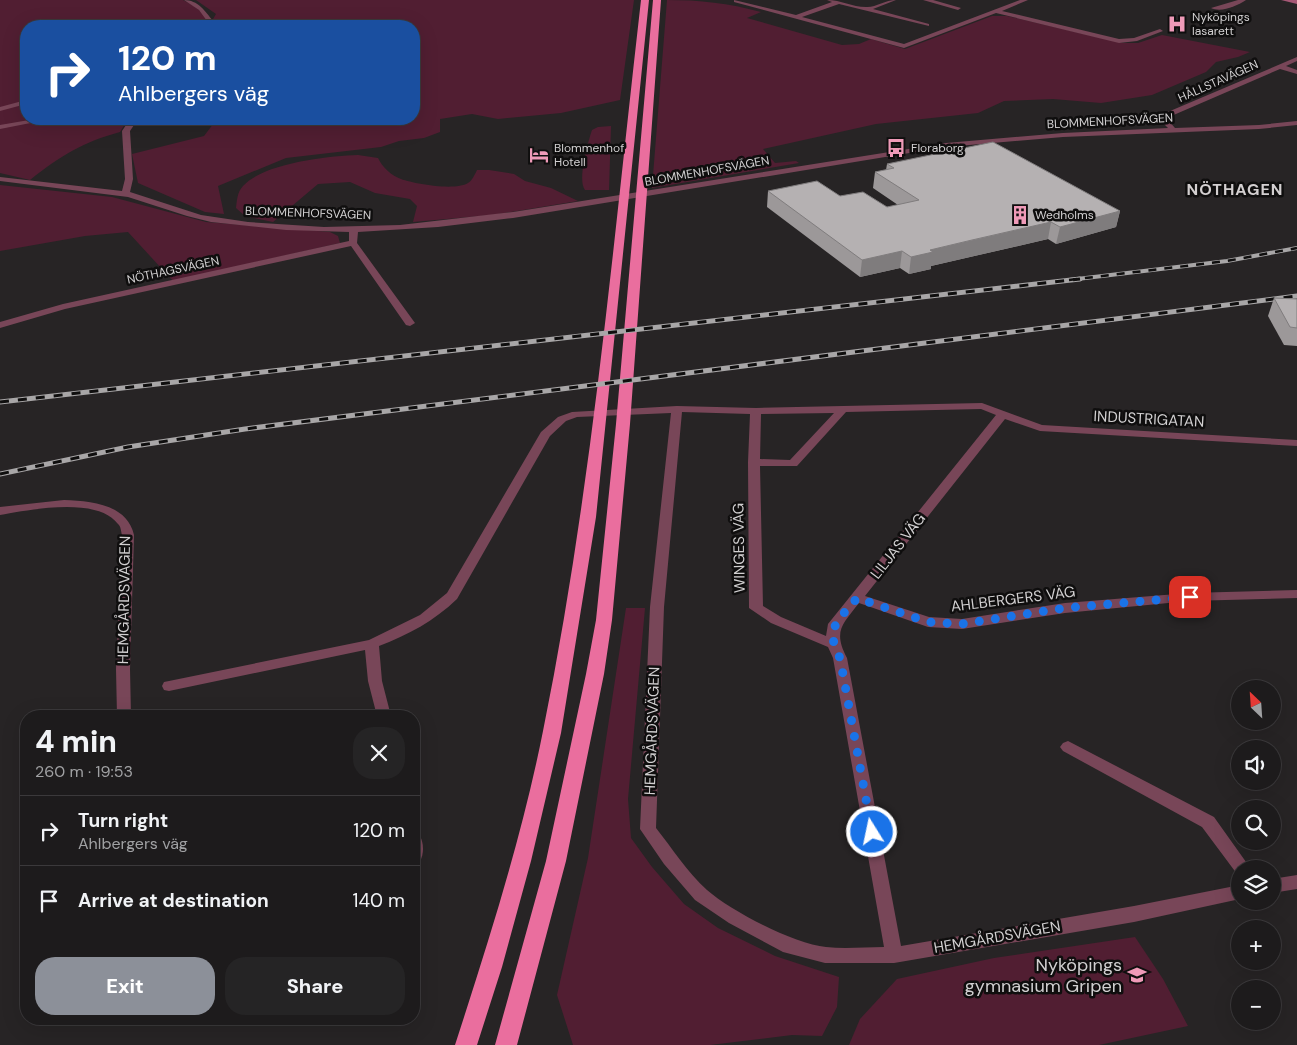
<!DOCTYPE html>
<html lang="en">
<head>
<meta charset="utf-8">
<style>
  :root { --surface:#1d1b1c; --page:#252425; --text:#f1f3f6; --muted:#a0a1a3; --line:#3b393b; --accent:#8c9099 }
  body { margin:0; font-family:"DM Sans",sans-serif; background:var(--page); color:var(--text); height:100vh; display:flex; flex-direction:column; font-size:19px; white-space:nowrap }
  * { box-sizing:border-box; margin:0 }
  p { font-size:16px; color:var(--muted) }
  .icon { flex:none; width:28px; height:28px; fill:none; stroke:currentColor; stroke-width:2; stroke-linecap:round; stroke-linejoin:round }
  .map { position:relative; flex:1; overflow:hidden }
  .details { position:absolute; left:20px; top:710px; width:400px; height:315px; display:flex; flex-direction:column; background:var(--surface); border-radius:20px; box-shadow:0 5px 20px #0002,0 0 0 1px var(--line) }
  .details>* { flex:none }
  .banner { position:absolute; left:20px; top:20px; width:400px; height:105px; border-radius:20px; box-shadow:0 5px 20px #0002,0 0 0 1px var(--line); background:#1a4fa0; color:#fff; overflow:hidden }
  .needle { width:32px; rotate:335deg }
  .tools { position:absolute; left:1231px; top:680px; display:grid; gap:10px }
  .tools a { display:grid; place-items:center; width:50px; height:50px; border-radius:50%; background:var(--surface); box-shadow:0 5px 20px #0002,0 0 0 1px var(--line); font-size:25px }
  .pin { position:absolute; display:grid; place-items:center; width:42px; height:42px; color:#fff; margin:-21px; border-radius:10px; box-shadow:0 2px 8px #0006 }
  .me { position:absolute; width:55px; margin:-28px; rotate:350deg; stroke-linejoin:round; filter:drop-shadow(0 0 4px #0008) }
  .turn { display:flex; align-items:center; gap:18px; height:105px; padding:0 15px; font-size:22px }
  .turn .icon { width:65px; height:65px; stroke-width:2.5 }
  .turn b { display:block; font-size:35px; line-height:42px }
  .round { display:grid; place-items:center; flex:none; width:52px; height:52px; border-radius:20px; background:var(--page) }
  .headline { display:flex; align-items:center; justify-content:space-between; height:85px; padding:0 15px }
  h1 { font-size:30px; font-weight:800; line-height:38px }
  .primary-button { display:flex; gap:10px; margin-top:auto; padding:10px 15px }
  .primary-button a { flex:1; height:58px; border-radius:20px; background:var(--accent); color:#fff; font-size:20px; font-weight:800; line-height:58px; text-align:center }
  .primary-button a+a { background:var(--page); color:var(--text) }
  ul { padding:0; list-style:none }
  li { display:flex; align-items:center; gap:15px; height:70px; padding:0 15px; border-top:1px solid var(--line) }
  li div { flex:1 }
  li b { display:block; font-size:19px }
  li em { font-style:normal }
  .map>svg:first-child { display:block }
  .green { fill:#511e32 }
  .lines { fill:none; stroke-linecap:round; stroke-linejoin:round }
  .minor { fill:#784658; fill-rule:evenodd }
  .secondary { fill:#a65775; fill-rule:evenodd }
  .motorway { fill:#ea6e9e; fill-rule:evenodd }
  .rail-far1-casing { stroke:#a8a6a7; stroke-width:4 }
  .rail-casing { stroke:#a8a6a7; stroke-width:5 }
  .rail-far1 { stroke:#0f0e0e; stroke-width:2.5; stroke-dasharray:8; stroke-linecap:butt }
  .rail { stroke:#0f0e0e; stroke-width:3; stroke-dasharray:9; stroke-linecap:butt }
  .wall { fill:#9c9899 }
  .shaded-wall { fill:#7f7c7d }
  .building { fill:#b5b1b2; stroke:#7f7c7d }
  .route { stroke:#1a73e8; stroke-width:9; stroke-dasharray:0 16.2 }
  .labels { text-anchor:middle; stroke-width:5; stroke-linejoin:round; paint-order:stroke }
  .far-poi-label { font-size:12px; fill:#d2d0d1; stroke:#0f0e0e; text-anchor:start }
  .far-street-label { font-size:12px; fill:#d2d0d1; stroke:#0f0e0e }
  .street-label { font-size:15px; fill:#d2d0d1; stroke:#0f0e0e }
  .far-district-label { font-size:16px; font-weight:bold; letter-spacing:1px; fill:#d3cfd0; stroke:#0f0e0e }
  .near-poi-label { font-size:18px; fill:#d2d0d1; stroke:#0f0e0e; text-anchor:end }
</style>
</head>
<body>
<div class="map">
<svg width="1297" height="1045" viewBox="0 0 1297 1045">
  <rect width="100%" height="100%" fill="#272425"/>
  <g class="green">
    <path d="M0,0H183C193,5 204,11 207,22L205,26H26V119H128L120,132C83,142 60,156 30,180L0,173Z"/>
    <polygon points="196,0 634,0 620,100 561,113 498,119 472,114 440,119 440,132 424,138 399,141 381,147 286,158 218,186 224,214 205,212 138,183 132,154 204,136 217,119 414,119 414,26 209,26 216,14"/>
    <path d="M667,0C700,0 728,3 761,12L747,18L842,45L859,44L871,39L905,49L992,16H1007L1122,43H1138L1162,35L1250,52L1238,57L1216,62L1206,72L1152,95L1101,103L1053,99L1004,101L978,113L876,124L763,149L775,163L796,161L799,163L652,188Z"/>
    <path d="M611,126L609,190H585C577,180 588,142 592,130L598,127Z"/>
    <path d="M358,155L378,158C382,167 392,176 401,179C415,184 455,191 468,183C472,181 475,174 477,170H489L514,174L525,181L551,188L578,201L492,215L413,222L417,206L410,199L375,193L350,182L318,184L273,222L245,216L236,208C237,201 237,192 243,186C264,163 328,156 358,155Z"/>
    <polygon points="0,185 112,197 206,222 330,232 338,236 340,243 173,281 128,232 85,236 0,251"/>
    <polygon points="626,608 645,608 628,799 631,838 652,867 684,904 718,928 775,956 839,977 837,1007 822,1036 792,1035 710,1045 573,1045 557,995 588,858"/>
    <polygon points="1135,937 1163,979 1188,1026 1099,1045 849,1045 860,1019 897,979 994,958"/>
  </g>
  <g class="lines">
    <g class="minor">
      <path d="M184,0C198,0 205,11 213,21L210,26H204L207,21L199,10Z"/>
      <path d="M734,0L796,15L832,2L827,0C841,0 852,7 866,7C875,8 885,0 896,0L873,9L929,24V26L839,4L802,17L904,44L1020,0H1028L1002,11L1119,39L1134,38L1160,29L1163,31L1137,41L1119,43L996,13L904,48L734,2Z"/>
      <polygon points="923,0 933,0 961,8 958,10"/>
      <path d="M1238,0H1246C1237,6 1221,13 1211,8Z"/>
      <polygon points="1297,57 1297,61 1286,66 1297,70 1297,74 1280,69 1169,117 1168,120 1175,128 1259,125 1297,121 1297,125 1259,129 1063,137 946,147 513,218 438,227 358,232 357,243 415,323 410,326 406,325 351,246 65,309 0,328 0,322 63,304 349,241 349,232 286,230 211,222 187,216 128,197 0,181 0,177 122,191 125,179 122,131 130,119 138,119 130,131 133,179 130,192 201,215 248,222 324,227 400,225 513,212 946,143 1063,133 1168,128 1160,120 1163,114"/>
      <polygon points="26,100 26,104 0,111 0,107"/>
      <polygon points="35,119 51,119 0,129 0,125"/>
      <path d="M982,403L1042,425L1297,440V446L1040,431L1005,419L865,596L929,617L962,619L1065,603L1189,593L1297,590V598L1189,601L1065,613L962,629L928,627L859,603C842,625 833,631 847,658L901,946L1134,906L1240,885V899L1134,922L894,963H825L783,952L729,923L695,900L664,864L640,829L650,607L671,413L577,417L566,421L550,436L457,599C434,621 408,635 379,646L382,681L391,716H377L368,681L365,650L169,691L164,690L162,686L164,682L169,681L369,640L420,615L447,593L541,432L558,417L572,412L677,406L756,408ZM981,409L996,415L828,624L826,636L781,617L763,606L760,466H797L846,412ZM682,412L750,414L748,462L749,608L771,623L828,647L833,658L884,947C865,947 845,949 826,947C794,944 731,911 707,890C687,872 672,848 656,828L664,607ZM834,413L790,460L760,459L761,414Z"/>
      <path d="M64,500C91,501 127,504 134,535L130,669L131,716H117L116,669L122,535C121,532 121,526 118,524C97,496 29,510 0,515V507Z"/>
      <polygon points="1068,741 1214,817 1251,869 1240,869 1240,875 1237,874 1202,827 1063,751 1060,747 1063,743"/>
      <path d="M414,834L420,836C424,844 424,854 420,861L414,863Z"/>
      <polygon points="1297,875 1297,889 1272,893 1272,879"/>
    </g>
    <polygon class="secondary" points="1281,0 1297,0 1297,4"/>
    <g class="motorway">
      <path d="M641,0H649L596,517L561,733L531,861L502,967L477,1045H455C488,943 522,837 543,731C592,490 613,244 641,0Z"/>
      <polygon points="653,0 661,0 630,424 612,620 604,674 566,861 517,1045 495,1045 546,861 586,674 596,620 616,424"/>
    </g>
    <g class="rail-far1-casing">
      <polyline id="rail-far1" points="1069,280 1227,261 1297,248"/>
    </g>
    <g class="rail-casing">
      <g id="rail">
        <polyline points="0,402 1080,279"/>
        <polyline points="0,474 128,447 245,429 1297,296"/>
      </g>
    </g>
    <use href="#rail-far1" class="rail-far1"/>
    <use href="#rail" class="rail"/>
  </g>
  <g class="wall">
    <polygon points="887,164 1120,211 1116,227 1056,244 1048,239 931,266 931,269 909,274 900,268 860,277 767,207 768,191 840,196 887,207 898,205 873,188 875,172 886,170"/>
    <polygon points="1274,298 1297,299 1297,346 1284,345 1268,316"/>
  </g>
  <g class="shaded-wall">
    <polygon points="1120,211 1116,227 1056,244 1060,227"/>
    <polygon points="1051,222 1048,239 931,266 931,269 909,274 911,257 930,250"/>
    <polygon points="902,251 900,268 860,277 862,260"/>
  </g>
  <g class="building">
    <polygon points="993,142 1120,211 1060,227 1051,222 972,240 930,250 933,252 911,257 902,251 862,260 768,191 817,181 840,196 863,192 887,207 919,200 875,172 894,168 887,164"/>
    <polygon points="1274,298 1297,299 1297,328 1290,327"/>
  </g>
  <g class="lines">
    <path class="route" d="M872,832L840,658C824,628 838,621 857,598L928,622L962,624L1065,608L1190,597"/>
  </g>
  <defs>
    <g id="hospital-bare" transform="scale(1.5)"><path d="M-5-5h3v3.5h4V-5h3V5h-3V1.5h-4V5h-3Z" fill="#ef9ab8" stroke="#0f0e0e" stroke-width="2.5" paint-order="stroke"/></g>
    <g id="bus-bare" transform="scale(1.5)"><path d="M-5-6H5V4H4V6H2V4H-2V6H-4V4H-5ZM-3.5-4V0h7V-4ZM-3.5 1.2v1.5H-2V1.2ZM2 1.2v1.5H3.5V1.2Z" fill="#ef9ab8" stroke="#0f0e0e" stroke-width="2.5" paint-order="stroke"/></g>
    <g id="hotel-bare" transform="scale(1.5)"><path d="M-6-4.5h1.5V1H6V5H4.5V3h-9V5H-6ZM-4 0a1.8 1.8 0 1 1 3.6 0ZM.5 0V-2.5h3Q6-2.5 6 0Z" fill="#ef9ab8" stroke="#0f0e0e" stroke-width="2.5" paint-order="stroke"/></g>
    <g id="building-bare" transform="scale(1.5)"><path d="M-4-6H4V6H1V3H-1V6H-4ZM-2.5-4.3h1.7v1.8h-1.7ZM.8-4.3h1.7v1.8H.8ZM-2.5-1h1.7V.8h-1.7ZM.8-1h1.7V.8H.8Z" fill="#ef9ab8" stroke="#0f0e0e" stroke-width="2.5" paint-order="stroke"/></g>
    <g id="school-bare" transform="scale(1.5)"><path d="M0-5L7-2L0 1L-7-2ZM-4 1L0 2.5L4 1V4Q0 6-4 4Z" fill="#ef9ab8" stroke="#0f0e0e" stroke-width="2.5" paint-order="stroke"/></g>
  </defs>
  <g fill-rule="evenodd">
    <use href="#hospital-bare" x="1177" y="24"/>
    <use href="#bus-bare" x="896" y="148"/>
    <use href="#hotel-bare" x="539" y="155"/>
    <use href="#building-bare" x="1020" y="215"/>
    <use href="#school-bare" x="1137" y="975"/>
  </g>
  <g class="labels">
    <g class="far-poi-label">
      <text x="1192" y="21">Nyköpings<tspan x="1192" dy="14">lasarett</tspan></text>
      <text x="554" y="152">Blommenhof<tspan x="554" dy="14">Hotell</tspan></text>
      <text x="911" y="152">Floraborg</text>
      <text x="1035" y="219">Wedholms</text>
    </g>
    <g class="far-street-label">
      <text transform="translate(1218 81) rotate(-24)" y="4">HÅLLSTAVÄGEN</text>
      <text transform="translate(1110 121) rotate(-3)" y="4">BLOMMENHOFSVÄGEN</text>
      <text transform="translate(707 171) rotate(-10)" y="4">BLOMMENHOFSVÄGEN</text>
      <text transform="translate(308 213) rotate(2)" y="4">BLOMMENHOFSVÄGEN</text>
      <text transform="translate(173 270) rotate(-12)" y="4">NÖTHAGSVÄGEN</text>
    </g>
    <g class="street-label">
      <text transform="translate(1149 419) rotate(3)" y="5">INDUSTRIGATAN</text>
      <text transform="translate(898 546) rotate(-52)" y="5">LILJAS VÄG</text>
      <text transform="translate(739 548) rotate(-91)" y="5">WINGES VÄG</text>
      <text transform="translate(1013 599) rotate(-7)" y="5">AHLBERGERS VÄG</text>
      <text transform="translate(124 600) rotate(-89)" y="5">HEMGÅRDSVÄGEN</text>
      <text transform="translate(652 731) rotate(-88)" y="5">HEMGÅRDSVÄGEN</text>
      <text transform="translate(997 937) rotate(-10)" y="5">HEMGÅRDSVÄGEN</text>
    </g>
    <g class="far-district-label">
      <text x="1235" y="195">NÖTHAGEN</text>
    </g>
    <g class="near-poi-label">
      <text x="1122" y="971">Nyköpings<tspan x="1122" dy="21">gymnasium Gripen</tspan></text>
    </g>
  </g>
</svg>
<div class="tools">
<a><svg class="needle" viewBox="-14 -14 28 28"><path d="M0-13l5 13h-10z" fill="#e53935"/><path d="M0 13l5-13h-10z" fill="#a0a1a3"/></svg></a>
<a><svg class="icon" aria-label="sound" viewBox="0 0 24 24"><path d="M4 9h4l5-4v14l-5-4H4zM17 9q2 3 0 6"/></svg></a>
<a><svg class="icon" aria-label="search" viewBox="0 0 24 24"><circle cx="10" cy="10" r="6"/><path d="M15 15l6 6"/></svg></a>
<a><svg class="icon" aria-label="layers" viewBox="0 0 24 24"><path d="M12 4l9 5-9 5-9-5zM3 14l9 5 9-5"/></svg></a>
<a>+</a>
<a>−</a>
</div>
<div class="pin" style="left:1190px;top:597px;background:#d93025"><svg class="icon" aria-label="arrive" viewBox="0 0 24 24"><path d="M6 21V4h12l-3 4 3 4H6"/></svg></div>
<svg class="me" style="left:872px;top:832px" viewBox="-20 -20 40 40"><circle r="17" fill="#1a73e8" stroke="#fff" stroke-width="3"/><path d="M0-11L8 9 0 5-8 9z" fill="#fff"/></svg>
<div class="banner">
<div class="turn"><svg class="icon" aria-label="right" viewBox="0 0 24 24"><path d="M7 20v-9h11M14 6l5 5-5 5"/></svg><div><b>120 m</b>Ahlbergers väg</div></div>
</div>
<section class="details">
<div class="headline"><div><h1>4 min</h1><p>260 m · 19:53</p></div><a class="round"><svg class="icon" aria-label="close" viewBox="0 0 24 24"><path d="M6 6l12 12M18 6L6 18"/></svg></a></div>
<ul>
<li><svg class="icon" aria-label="right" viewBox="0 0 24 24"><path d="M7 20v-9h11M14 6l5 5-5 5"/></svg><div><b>Turn right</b><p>Ahlbergers väg</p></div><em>120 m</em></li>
<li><svg class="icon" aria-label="arrive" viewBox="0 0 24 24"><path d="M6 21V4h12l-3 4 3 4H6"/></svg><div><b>Arrive at destination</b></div><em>140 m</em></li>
</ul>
<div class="primary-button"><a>Exit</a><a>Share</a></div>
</section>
</div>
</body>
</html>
